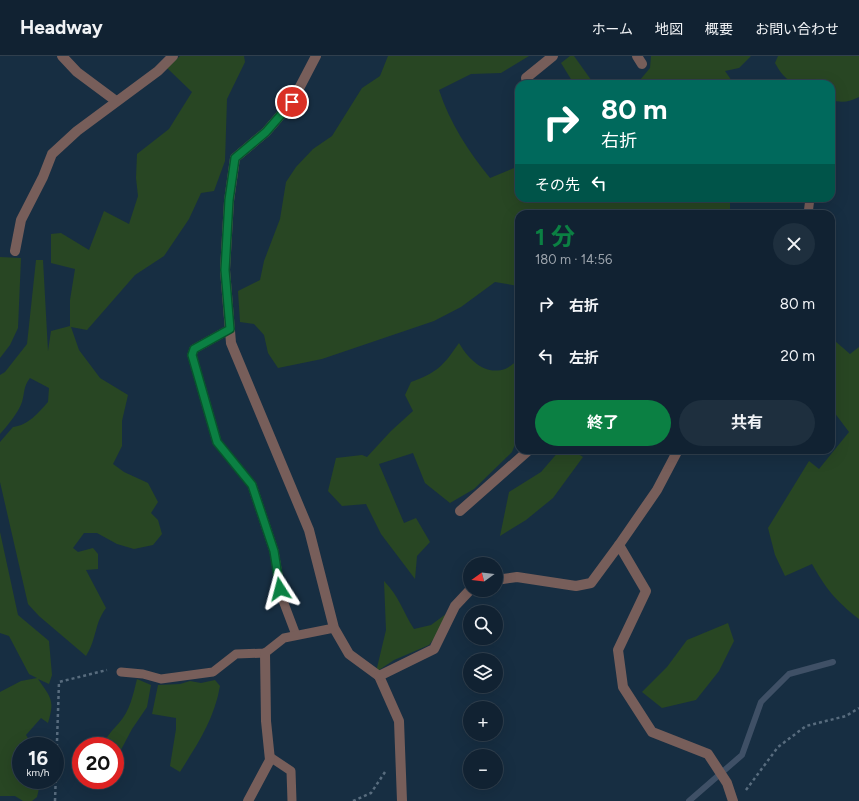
<!DOCTYPE html>
<html lang="ja">
<head>
<meta charset="utf-8">
<style>
  :root { --surface:#112232; --page:#1e2f3e; --text:#f1f3f6; --muted:#9ca4ac; --line:#303f4d; --accent:#0b8043 }
  body { margin:0; font-family:Figtree,"Noto Sans JP",sans-serif; background:var(--page); color:var(--text); height:100vh; display:flex; flex-direction:column; font-size:15px; white-space:nowrap }
  * { box-sizing:border-box; margin:0 }
  p { font-size:13px; color:var(--muted) }
  .icon { flex:none; width:22px; height:22px; fill:none; stroke:currentColor; stroke-width:2; stroke-linecap:round; stroke-linejoin:round }
  .map { position:relative; flex:1; overflow:hidden }
  .panel { position:absolute; left:515px; top:154px; width:320px; height:244px; display:flex; flex-direction:column; background:var(--surface); border-radius:12px; box-shadow:0 4px 16px #0002,0 0 0 1px var(--line) }
  .panel>* { flex:none }
  .guide { position:absolute; left:515px; top:24px; width:320px; height:122px; border-radius:12px; box-shadow:0 4px 16px #0002,0 0 0 1px var(--line); background:#00695c; color:#fff; overflow:hidden }
  .needle { width:26px; rotate:255deg }
  .controls { position:absolute; left:463px; top:501px; display:grid; gap:8px }
  .controls a { display:grid; place-items:center; width:40px; height:40px; border-radius:50%; background:var(--surface); box-shadow:0 4px 16px #0002,0 0 0 1px var(--line); font-size:20px }
  .speed { position:absolute; left:12px; top:681px; display:flex; gap:8px; font-size:20px; font-weight:700; text-align:center }
  .speed>* { display:grid; place-content:center; width:52px; height:52px; border-radius:50%; background:var(--surface); box-shadow:0 4px 16px #0002,0 0 0 1px var(--line); line-height:1 }
  .speed small { font-size:10px; font-weight:400 }
  .speed .limit { border:6px solid #d22; background:#fff; color:#111 }
  .pin { position:absolute; display:grid; place-items:center; width:34px; height:34px; color:#fff; margin:-17px; border:2px solid #fff; border-radius:50%; box-shadow:0 1px 4px #0007 }
  .me { position:absolute; width:44px; margin:-22px; rotate:351deg; stroke-linejoin:round; filter:drop-shadow(0 0 3px #0008) }
  .turn { display:flex; align-items:center; gap:14px; height:84px; padding:0 20px; font-size:18px }
  .turn .icon { width:52px; height:52px; stroke-width:2.5 }
  .turn b { display:block; font-size:28px; line-height:34px }
  .then { display:flex; align-items:center; height:38px; padding:0 20px; background:#0003; gap:8px; font-size:15px }
  .round { display:grid; place-items:center; flex:none; width:42px; height:42px; border-radius:21px; background:var(--page) }
  .head { display:flex; align-items:center; justify-content:space-between; height:68px; padding:0 20px }
  h1 { font-size:24px; font-weight:700; line-height:30px; color:var(--accent) }
  .action { display:flex; gap:8px; margin-top:auto; padding:8px 20px }
  .action a { flex:1; height:46px; border-radius:24px; background:var(--accent); color:#fff; font-size:16px; font-weight:700; line-height:46px; text-align:center }
  .action a+a { background:var(--page); color:var(--text) }
  ul { padding:0; list-style:none }
  li { display:flex; align-items:center; gap:12px; height:52px; padding:0 20px }
  li div { flex:1 }
  li b { display:block; font-size:15px }
  li em { font-style:normal }
  header { display:flex; align-items:center; gap:24px; box-sizing:border-box; height:56px; padding:0 20px; background:var(--surface); border-bottom:1px solid var(--line) }
  header strong { font-size:19px }
  nav { display:flex; gap:22px; margin-inline-start:auto; font-size:14px }
  .map>svg:first-child { display:block }
  .green { fill:#284623 }
  .lines { fill:none; stroke-linecap:round; stroke-linejoin:round }
  .stream { stroke:#3f5066; stroke-width:6 }
  .path { stroke:#586c7e; stroke-width:2.5; stroke-dasharray:3 3; stroke-linecap:butt }
  .service { stroke:#775e5a; stroke-width:9 }
  .minor { stroke:#775e5a; stroke-width:10 }
  .route-casing { stroke:#07532c; stroke-width:10 }
  .route { stroke:#0b8043; stroke-width:7 }
</style>
</head>
<body>
<header>
<strong>Headway</strong>
<nav><a>ホーム</a><a>地図</a><a>概要</a><a>お問い合わせ</a></nav>
</header>
<div class="map">
<svg width="859" height="745" viewBox="0 0 859 745">
  <rect width="100%" height="100%" fill="#172e42"/>
  <g class="green">
    <path d="M180,0H244L245,6L227,43L225,105L214,135L201,137L189,163L164,200L135,219L87,274L71,271L79,294L100,322L128,339L122,365V390L113,408L124,416L148,427L158,446L151,457L158,464L162,478L153,489L134,493L117,488L97,477H84L73,492L78,496L93,492L98,498V513L86,514L106,552C94,568 97,583 86,600L39,560L28,548L0,426V386L13,371C29,369 38,357 48,346L49,332L30,322C23,331 25,336 22,346C18,357 8,369 0,378V319L5,316L27,288L36,204H43L48,295L51,275L70,270V244L75,213L51,207V178L61,177L89,194L104,155L129,168L138,140L136,122L137,98L169,73L192,36L167,12Z"/>
    <path d="M388,0H529L501,17L471,18L439,34C450,67 468,95 490,122L519,110V142H730V158H519V236L518,230L495,226L461,251L434,265L322,303L278,312L268,297L264,279L254,268L240,266L238,235L260,224L264,205L280,163L286,126L296,111L313,93L332,80L362,32L380,20Z"/>
    <polygon points="570,0 574,0 594,28 574,28 561,7"/>
    <polygon points="651,0 751,0 739,12 725,15 734,28 641,28 640,24 650,12"/>
    <path d="M778,0H859V41C850,46 841,47 831,44V28C803,28 790,35 775,7Z"/>
    <polygon points="0,201 21,202 18,272 10,289 0,302"/>
    <path d="M835,285L850,298L859,291V563C836,545 826,533 812,508L785,520L775,499L768,472L809,405L819,413L849,376L831,352V290Z"/>
    <path d="M459,287C468,303 485,320 505,313C510,311 514,307 518,304L519,378L512,396L474,433L450,447L425,427L413,397L379,408L404,467L416,462L430,486L417,500L415,523L381,478L366,448L342,450L328,435L336,402L362,399L367,401L391,375L413,355L405,339L411,326C438,316 443,310 459,287Z"/>
    <polygon points="560,394 572,394 583,401 553,442 526,464 500,480 509,436 541,416"/>
    <path d="M0,476L18,559L49,585L52,619L49,628L38,623C51,642 55,644 48,667L41,662L26,679L33,690H21V724H41L37,741L32,745H23L15,740H0V636L21,625L37,622L29,618L9,580L0,577Z"/>
    <path d="M384,525C399,540 403,556 414,573L431,569L446,558L436,580L429,589L394,604L376,616L386,574Z"/>
    <polygon points="728,567 734,585 719,615 696,644 662,652 642,636 667,611 687,584"/>
    <path d="M137,623L151,629L147,651L132,673L115,705V690H103C108,678 111,676 119,667C130,655 133,639 137,623Z"/>
    <path d="M215,624L220,630C214,664 198,687 180,716L170,710L176,673V662L152,658L158,629L180,628L190,625L201,627Z"/>
  </g>
  <g class="lines">
    <polyline class="stream" points="689,745 742,699 761,646 789,618 833,606"/>
    <g class="path">
      <polyline points="746,734 778,691 806,670 846,660 859,652"/>
      <polyline points="55,745 59,626 107,614"/>
      <polyline points="353,745 371,737 385,716"/>
    </g>
    <g class="service">
      <polyline points="808,158 810,142"/>
      <polyline points="230,273 194,293 192,299 217,386 252,429 274,495 282,542 296,579"/>
      <polyline points="121,616 143,618 161,623 213,616 236,598 265,597 284,582 334,572"/>
      <polyline points="270,701 291,715 292,745"/>
    </g>
    <g class="minor">
      <polyline points="62,0 77,16 116,45"/>
      <polyline points="316,0 292,46 266,76 235,102 229,145 225,214 231,287 309,474 334,572 349,598 379,620 399,665 402,745"/>
      <polyline points="637,0 642,8"/>
      <polyline points="526,22 553,0"/>
      <polyline points="15,195 21,164 43,121 52,98 77,75 158,15 173,0"/>
      <polyline points="460,455 529,394"/>
      <polyline points="619,489 657,434 678,394"/>
      <polyline points="496,524 517,521 576,530 591,527 619,489 646,535 618,594 623,631 652,676 708,698 727,727 733,745"/>
      <polyline points="379,620 434,593 455,550 470,534"/>
      <polyline points="248,745 270,704 266,665 265,597"/>
    </g>
  </g>
  <g class="lines">
    <g class="route-casing">
      <polyline id="route" points="280,533 274,495 252,429 217,386 192,299 194,293 230,273 225,214 229,144 235,102 266,76 292,46"/>
    </g>
    <use href="#route" class="route"/>
  </g>
</svg>
<div class="controls">
<a><svg class="needle" viewBox="-14 -14 28 28"><path d="M0-13l5 13h-10z" fill="#e53935"/><path d="M0 13l5-13h-10z" fill="#9ca4ac"/></svg></a>
<a><svg class="icon" aria-label="search" viewBox="0 0 24 24"><circle cx="10" cy="10" r="6"/><path d="M15 15l6 6"/></svg></a>
<a><svg class="icon" aria-label="layers" viewBox="0 0 24 24"><path d="M12 4l9 5-9 5-9-5zM3 14l9 5 9-5"/></svg></a>
<a>+</a>
<a>−</a>
</div>
<div class="speed"><div>16<small>km/h</small></div><div class="limit">20</div></div>
<div class="pin" style="left:292px;top:46px;background:#d93025"><svg class="icon" aria-label="arrive" viewBox="0 0 24 24"><path d="M6 21V4h12l-3 4 3 4H6"/></svg></div>
<svg class="me" style="left:280px;top:533px" viewBox="-20 -20 40 40"><path d="M0-17L14 15 0 8-14 15z" fill="#0b8043" stroke="#fff" stroke-width="4"/></svg>
<div class="guide">
<div class="turn"><svg class="icon" aria-label="right" viewBox="0 0 24 24"><path d="M7 20v-9h11M14 6l5 5-5 5"/></svg><div><b>80 m</b>右折</div></div>
<div class="then">その先<svg class="icon" aria-label="left" viewBox="0 0 24 24"><path d="M17 20v-9H6M10 6l-5 5 5 5"/></svg></div>
</div>
<section class="panel">
<div class="head"><div><h1>1 分</h1><p>180 m · 14:56</p></div><a class="round"><svg class="icon" aria-label="close" viewBox="0 0 24 24"><path d="M6 6l12 12M18 6L6 18"/></svg></a></div>
<ul>
<li><svg class="icon" aria-label="right" viewBox="0 0 24 24"><path d="M7 20v-9h11M14 6l5 5-5 5"/></svg><div><b>右折</b></div><em>80 m</em></li>
<li><svg class="icon" aria-label="left" viewBox="0 0 24 24"><path d="M17 20v-9H6M10 6l-5 5 5 5"/></svg><div><b>左折</b></div><em>20 m</em></li>
</ul>
<div class="action"><a>終了</a><a>共有</a></div>
</section>
</div>
</body>
</html>
